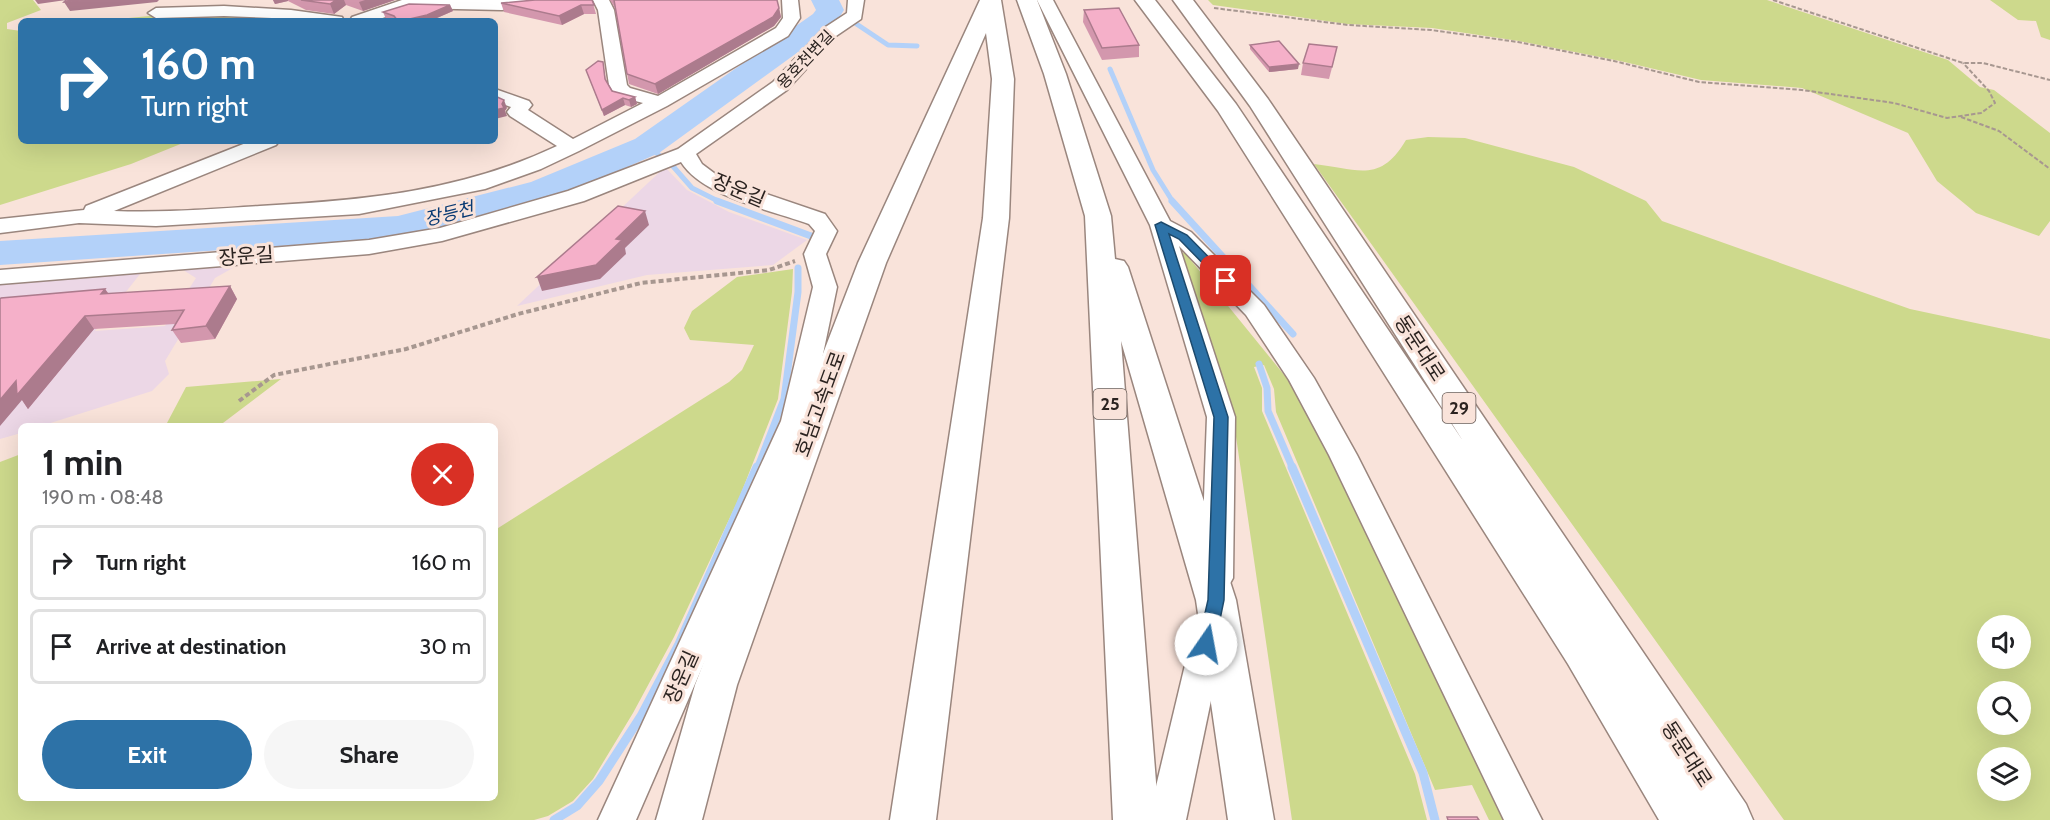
<!DOCTYPE html>
<html lang="en">
<head>
<meta charset="utf-8">
<style>
  :root { --surface:#fff; --page:#f6f6f6; --text:#202124; --muted:#757577; --line:#e0e0e0; --accent:#2d72a7 }
  body { margin:0; font-family:Cabin,"Noto Sans KR",sans-serif; background:var(--page); color:var(--text); height:100vh; display:flex; flex-direction:column; font-size:22px; white-space:nowrap }
  * { box-sizing:border-box; margin:0 }
  p { font-size:20px; color:var(--muted) }
  .icon { flex:none; width:33px; height:33px; fill:none; stroke:currentColor; stroke-width:2; stroke-linecap:round; stroke-linejoin:round }
  .map { position:relative; flex:1; overflow:hidden }
  .sheet { position:absolute; left:18px; top:423px; width:480px; height:378px; display:flex; flex-direction:column; background:var(--surface); border-radius:9px; box-shadow:0 6px 24px #0002 }
  .sheet>* { flex:none }
  .hud { position:absolute; left:18px; top:18px; width:480px; height:126px; border-radius:9px; box-shadow:0 6px 24px #0002; background:#2d72a7; color:#fff; overflow:hidden }
  .tools { position:absolute; left:1977px; top:615px; display:grid; gap:12px }
  .tools a { display:grid; place-items:center; width:54px; height:54px; border-radius:50%; background:var(--surface); box-shadow:0 6px 24px #0002; font-size:30px }
  .pin { position:absolute; display:grid; place-items:center; width:51px; height:51px; color:#fff; margin:-26px; border-radius:12px; box-shadow:0 3px 9px #0006 }
  .me { position:absolute; width:66px; margin:-33px; rotate:12deg; stroke-linejoin:round; filter:drop-shadow(0 0 4px #0008) }
  .turn { display:flex; align-items:center; gap:21px; height:126px; padding:0 24px; font-size:27px }
  .turn .icon { width:78px; height:78px; stroke-width:2.5 }
  .turn b { display:block; font-size:42px; line-height:51px }
  .round { display:grid; place-items:center; flex:none; width:63px; height:63px; border-radius:32px; background:var(--page) }
  .overview { display:flex; align-items:center; justify-content:space-between; height:102px; padding:0 24px }
  h1 { font-size:36px; font-weight:800; line-height:45px }
  .cta { display:flex; gap:12px; margin-top:auto; padding:12px 24px }
  .cta a { flex:1; height:69px; border-radius:36px; background:var(--accent); color:#fff; font-size:24px; font-weight:800; line-height:69px; text-align:center }
  .cta a+a { background:var(--page); color:var(--text) }
  ul { padding:0; list-style:none }
  li { display:flex; align-items:center; gap:18px; height:75px; margin:0 12px 9px; padding:0 12px; border:3px solid var(--line); border-radius:9px }
  li div { flex:1 }
  li b { display:block; font-size:22px }
  li em { font-style:normal }
  .map>svg:first-child { display:block }
  .industrial { fill:#ecd7e6 }
  .green { fill:#cdd98c; fill-rule:evenodd }
  .lines { fill:none; stroke-linecap:round; stroke-linejoin:round }
  .stream-far2 { stroke:#b3d1f9; stroke-width:5 }
  .stream-far1 { stroke:#b3d1f9; stroke-width:7 }
  .stream { stroke:#b3d1f9; stroke-width:9 }
  .river { fill:#b3d1f9; fill-rule:evenodd }
  .minor-casing { stroke:#9a867e; stroke-width:3 }
  .major-casing { stroke:#9a867e; stroke-width:3 }
  .highway-casing { stroke:#9a867e; stroke-width:3 }
  .path-far1 { stroke:#a79790; stroke-width:2; stroke-dasharray:4.5 2; stroke-linecap:butt }
  .path { stroke:#a79790; stroke-width:4; stroke-dasharray:5 3; stroke-linecap:butt }
  .minor { fill:#fff; fill-rule:evenodd }
  .major { fill:#fff; fill-rule:evenodd }
  .highway { fill:#fff; fill-rule:evenodd }
  .wall { fill:#d397ad }
  .shaded-wall { fill:#ac7b8d }
  .building { fill:#f5b0c9; stroke:#ac7b8d; stroke-width:1.5 }
  .route { fill:#2d72a7; stroke:#1d4a6d; stroke-width:1.5 }
  .labels { text-anchor:middle; stroke-width:6; stroke-linejoin:round; paint-order:stroke }
  .far-street-label { font-size:16px; fill:#2b2320; stroke:#f9e3da }
  .far-water-label { font-size:18px; font-style:italic; fill:#083a73; stroke:#f9e3da }
  .shield { fill:#f9e3da; stroke:#695d58; stroke-width:1.5 }
  .shield-label { font-size:18px; font-weight:bold; fill:#2b2320 }
  .street-label { font-size:20px; fill:#2b2320; stroke:#f9e3da }
</style>
</head>
<body>
<div class="map">
<svg width="2050" height="820" viewBox="0 0 2050 820">
  <rect width="100%" height="100%" fill="#f9e3da"/>
  <g class="industrial">
    <polygon points="665,167 687,190 729,212 807,240 773,265 647,275 517,306"/>
    <polygon points="247,260 215,278 165,361 169,374 152,391 41,426 21,426 21,433 0,439 0,283 144,269 95,331 165,326 196,278 180,268"/>
  </g>
  <g class="green">
    <polygon points="0,0 33,0 41,10 7,23 7,29 21,31 21,141 188,141 131,164 0,205"/>
    <polygon points="1208,0 1767,0 1948,60 1980,87 1994,90 2050,133 2050,221 2039,236 1976,213 1937,181 1908,133 1802,88 1701,80 1620,61 1519,41 1432,28 1347,24 1213,5"/>
    <polygon points="1990,0 2050,0 2050,40 2041,37 2036,21 2018,20"/>
    <polygon points="202,11 295,19 310,21 97,21"/>
    <path d="M1428,137L1465,138L1574,167L1646,201L1662,221L1910,309L2050,339V820H1784L1314,164C1358,169 1380,184 1406,140ZM1988,626H2020V658H1988ZM1988,692H2020V724H1988ZM1988,758H2020V790H1988Z"/>
    <polygon points="1176,252 1185,253 1294,387 1336,465 1514,820 1489,820 1472,785 1435,790 1276,412 1274,389 1264,365 1254,367 1262,388 1262,411 1415,774 1427,820 1292,820 1234,423"/>
    <polygon points="793,269 792,292 778,399 740,496 674,637 633,713 593,779 573,801 548,816 534,820 0,820 0,462 21,454 21,798 495,798 495,530 729,382 742,370 754,345 690,340 684,328 692,311 737,277"/>
    <polygon points="281,379 219,426 155,426 167,423 186,387"/>
  </g>
  <g class="lines">
    <g class="stream-far2">
      <polyline points="824,20 841,19"/>
      <polyline points="855,23 888,45 917,46"/>
      <polyline points="1110,69 1153,170 1173,202"/>
      <polyline points="647,146 663,158"/>
      <polyline points="671,164 692,188 720,202"/>
    </g>
    <g class="stream-far1">
      <polyline points="717,201 811,236"/>
      <polyline points="1172,201 1293,334"/>
      <polyline points="1259,364 1267,388 1268,411 1293,469"/>
      <polyline points="757,469 784,399 798,292 798,268"/>
    </g>
    <g class="stream">
      <polyline points="1292,467 1423,773 1435,820"/>
      <polyline points="554,820 577,806 599,781 641,716 679,644 757,467"/>
    </g>
    <polygon class="river" points="811,0 839,0 844,10 834,26 659,153 557,198 398,238 0,265 0,241 398,216 531,182 635,139 813,14 816,10"/>
    <g class="minor-casing">
      <g id="minor">
        <polygon points="402,0 567,0 559,5 502,10 411,8 374,21 350,21 352,17"/>
        <path d="M593,0H609L614,10L627,85L630,88L658,96L776,28L783,18L782,0H798L800,18L788,36L667,106L579,151L541,169L485,189L359,214L156,226L79,223L0,233V219L84,210L86,206L251,141H279L276,145L114,211C163,213 211,209 260,206C365,200 460,192 557,146L510,116L507,112L511,107L495,101V89L529,101L532,105L528,110L573,139L643,103L616,96L609,85L598,10Z"/>
        <path d="M848,0H864L861,19L836,36L787,90L696,154L702,164L722,179L825,214L837,231L826,254L837,287L809,421L636,820H598L781,421L813,287L804,254L815,231L809,224C771,210 703,197 681,162L584,201L442,241L369,254L0,284V270L369,240L440,228L568,191L678,149L773,82L824,28L847,13Z"/>
        <polygon points="1037,0 1053,0 1170,221 1191,232 1264,305 1314,378 1357,455 1542,820 1504,820 1329,455 1289,380 1246,315 1179,246 1235,417 1233,578 1228,587 1217,590 1206,587 1201,578 1207,417 1150,225"/>
        <polygon points="224,6 291,10 342,17 344,21 224,16 156,18 148,13 156,8"/>
        <polygon points="1212,606 1223,610 1228,619 1186,820 1148,820 1196,619 1201,610"/>
      </g>
    </g>
    <g class="major-casing">
      <polygon id="major" points="1135,0 1155,0 1236,104 1463,441 1250,106 1173,0 1193,0 1268,99 1746,804 1753,820 1659,820 1568,664 1218,111"/>
    </g>
    <g class="highway-casing">
      <g id="highway">
        <polygon points="980,0 1001,0 1014,79 1009,218 936,820 890,820 983,218 992,79 986,33 886,263 737,685 702,820 656,820 695,685 858,263"/>
        <polygon points="1017,0 1037,0 1066,74 1111,216 1115,259 1124,261 1128,267 1236,600 1274,820 1228,820 1196,600 1121,341 1159,820 1113,820 1085,216 1044,74"/>
      </g>
    </g>
    <g class="path-far1">
      <polyline points="1773,0 1963,63 1983,63 2050,80"/>
      <polyline points="1214,8 1348,25 1431,30 1518,42 1614,61 1699,82 1802,90 1894,103 1947,118 1981,113 1995,103 1989,91 1963,63"/>
      <polyline points="1961,117 1999,131 2050,169"/>
    </g>
    <polyline class="path" points="239,401 274,375 406,349 518,314 641,283 769,270 795,261"/>
    <use href="#minor" class="minor"/>
    <use href="#major" class="major"/>
    <use href="#highway" class="highway"/>
  </g>
  <g class="wall">
    <polygon points="273,0 395,0 363,11 346,5 334,14 306,10 288,1 275,4"/>
    <polygon points="592,0 596,14 584,14 562,25 504,12 501,3"/>
    <polygon points="610,0 777,0 781,17 774,26 658,94 629,84 615,8"/>
    <polygon points="450,5 453,11 430,21 391,21 386,19 383,12"/>
    <polygon points="1084,10 1139,45 1139,57 1102,60 1083,22"/>
    <polygon points="1250,45 1298,69 1269,72 1250,49"/>
    <polygon points="1334,60 1329,79 1301,75 1303,63"/>
    <polygon points="604,68 606,81 612,91 635,97 637,104 631,107 625,105 604,116 586,70"/>
    <polygon points="230,286 237,299 215,339 181,343 172,330 175,324 94,329 28,409 22,400 105,289 109,294"/>
  </g>
  <g class="shaded-wall">
    <polygon points="35,0 66,0 38,4"/>
    <polygon points="81,0 159,0 157,2 70,11 64,2"/>
    <polygon points="273,0 288,0 288,1 275,4"/>
    <polygon points="336,0 344,0 346,5 334,14 330,4"/>
    <polygon points="365,0 395,0 363,11 359,2"/>
    <polygon points="450,5 453,11 430,21 401,21"/>
    <polygon points="581,5 584,14 562,25 559,16"/>
    <polygon points="779,8 781,17 774,26 658,94 655,84"/>
    <polygon points="1299,64 1298,69 1269,72 1269,67"/>
    <polygon points="635,97 637,104 631,107 629,100"/>
    <polygon points="623,98 625,105 604,116 602,110"/>
    <polygon points="504,100 507,108 505,111 507,116 495,119 495,110"/>
    <polygon points="645,211 649,225 625,248 626,254 600,279 542,291 537,277 616,239"/>
    <polygon points="230,286 237,299 215,339 206,326"/>
    <polygon points="105,289 114,302 101,294"/>
    <polygon points="85,316 94,329 28,409 22,400 0,426 0,400 16,381"/>
  </g>
  <g class="building">
    <polygon points="66,0 81,0 64,2"/>
    <polygon points="301,0 336,0 330,4"/>
    <polygon points="535,0 592,0 594,5 581,5 559,16 501,3"/>
    <polygon points="614,0 777,0 779,8 773,17 655,84 627,74"/>
    <polygon points="409,4 450,5 427,15 401,21 398,21 394,16 383,12"/>
    <polygon points="1119,8 1139,45 1102,48 1084,10"/>
    <polygon points="1279,41 1299,64 1269,67 1250,45"/>
    <polygon points="1309,44 1337,47 1332,67 1303,63"/>
    <polygon points="598,61 603,62 605,79 612,91 635,97 629,100 623,98 602,110 586,70"/>
    <polygon points="495,96 504,100 502,104 504,108 495,110"/>
    <polygon points="618,206 645,211 616,239 622,240 596,265 537,277"/>
    <polygon points="230,286 206,326 172,330 184,310 85,316 17,395 16,381 0,400 0,299 1,298 105,289 101,294"/>
    <polygon points="1447,817 1477,817 1479,820 1448,820"/>
  </g>
  <polygon class="route" points="1161,222 1187,235 1232,281 1222,283 1179,239 1169,234 1228,417 1224,600 1215,644 1212,649 1201,649 1198,644 1208,600 1214,417 1155,225"/>
  <g class="labels">
    <g class="far-street-label">
      <text transform="translate(805 59) rotate(-46)" y="6">용호천변길</text>
    </g>
    <g class="far-water-label">
      <text transform="translate(449 214) rotate(-14)" y="6">장등천</text>
    </g>
    <g class="shield">
      <rect x="1093.5" y="389" width="33" height="30" rx="4.5"/>
      <rect x="1442.5" y="393" width="33" height="30" rx="4.5"/>
    </g>
    <g class="shield-label">
      <text x="1110" y="410">25</text>
      <text x="1459" y="414">29</text>
    </g>
    <g class="street-label">
      <text transform="translate(739 190) rotate(23)" y="7">장운길</text>
      <text transform="translate(246 256) rotate(-4)" y="7">장운길</text>
      <text transform="translate(1420 348) rotate(57)" y="7">동문대로</text>
      <text transform="translate(820 404) rotate(-70)" y="7">호남고속도로</text>
      <text transform="translate(681 677) rotate(-66)" y="7">장운길</text>
      <text transform="translate(1687 754) rotate(57)" y="7">동문대로</text>
    </g>
  </g>
</svg>
<div class="tools">
<a><svg class="icon" aria-label="sound" viewBox="0 0 24 24"><path d="M4 9h4l5-4v14l-5-4H4zM17 9q2 3 0 6"/></svg></a>
<a><svg class="icon" aria-label="search" viewBox="0 0 24 24"><circle cx="10" cy="10" r="6"/><path d="M15 15l6 6"/></svg></a>
<a><svg class="icon" aria-label="layers" viewBox="0 0 24 24"><path d="M12 4l9 5-9 5-9-5zM3 14l9 5 9-5"/></svg></a>
</div>
<div class="pin" style="left:1226px;top:281px;background:#d93025"><svg class="icon" aria-label="arrive" viewBox="0 0 24 24"><path d="M6 21V4h12l-3 4 3 4H6"/></svg></div>
<svg class="me" style="left:1206px;top:644px" viewBox="-20 -20 40 40"><circle r="19" fill="#fff"/><path d="M0-13L10 11 0 6-10 11z" fill="#2d72a7"/></svg>
<div class="hud">
<div class="turn"><svg class="icon" aria-label="right" viewBox="0 0 24 24"><path d="M7 20v-9h11M14 6l5 5-5 5"/></svg><div><b>160 m</b>Turn right</div></div>
</div>
<section class="sheet">
<div class="overview"><div><h1>1 min</h1><p>190 m · 08:48</p></div><a class="round" style="background:#d93025;color:#fff"><svg class="icon" aria-label="close" viewBox="0 0 24 24"><path d="M6 6l12 12M18 6L6 18"/></svg></a></div>
<ul>
<li><svg class="icon" aria-label="right" viewBox="0 0 24 24"><path d="M7 20v-9h11M14 6l5 5-5 5"/></svg><div><b>Turn right</b></div><em>160 m</em></li>
<li><svg class="icon" aria-label="arrive" viewBox="0 0 24 24"><path d="M6 21V4h12l-3 4 3 4H6"/></svg><div><b>Arrive at destination</b></div><em>30 m</em></li>
</ul>
<div class="cta"><a>Exit</a><a>Share</a></div>
</section>
</div>
</body>
</html>
